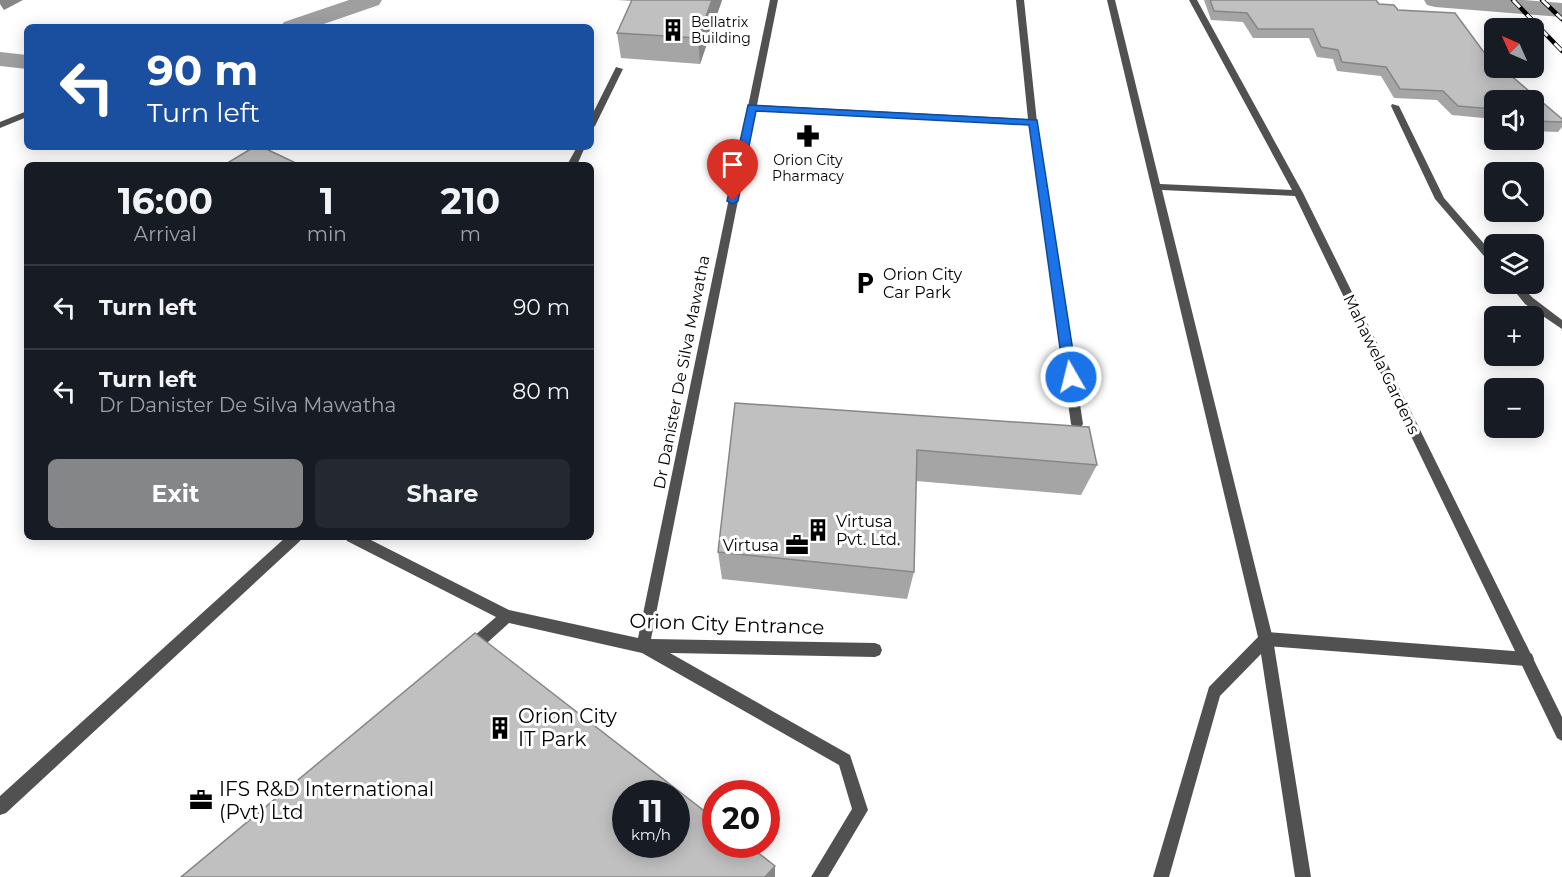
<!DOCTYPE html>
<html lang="en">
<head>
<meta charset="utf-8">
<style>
  :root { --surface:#171b24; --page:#242831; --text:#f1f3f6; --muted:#9ea1a6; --line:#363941; --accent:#858687 }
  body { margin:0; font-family:Montserrat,sans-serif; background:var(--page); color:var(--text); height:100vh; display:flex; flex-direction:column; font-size:22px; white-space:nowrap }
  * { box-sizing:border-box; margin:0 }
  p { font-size:20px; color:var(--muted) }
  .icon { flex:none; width:33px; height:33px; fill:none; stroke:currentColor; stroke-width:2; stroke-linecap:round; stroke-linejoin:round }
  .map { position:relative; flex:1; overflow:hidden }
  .details { position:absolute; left:24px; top:162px; width:570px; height:378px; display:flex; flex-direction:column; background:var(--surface); border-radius:9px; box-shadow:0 3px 15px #0003 }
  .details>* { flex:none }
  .hud { position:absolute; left:24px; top:24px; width:570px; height:126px; border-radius:9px; box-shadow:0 3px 15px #0003; background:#1a4fa0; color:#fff; overflow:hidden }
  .needle { width:39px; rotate:315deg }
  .controls { position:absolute; left:1484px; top:18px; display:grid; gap:12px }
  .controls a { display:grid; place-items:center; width:60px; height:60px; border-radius:9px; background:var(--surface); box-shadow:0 3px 15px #0003; font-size:30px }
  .speed { position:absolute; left:612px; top:780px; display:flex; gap:12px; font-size:30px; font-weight:700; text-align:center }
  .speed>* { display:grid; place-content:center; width:78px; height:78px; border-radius:50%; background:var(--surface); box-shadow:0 3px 15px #0003; line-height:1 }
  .speed small { font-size:15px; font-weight:400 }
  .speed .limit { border:9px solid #d22; background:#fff; color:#111 }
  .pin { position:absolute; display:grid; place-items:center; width:51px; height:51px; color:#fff; margin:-62px -26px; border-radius:50% 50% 50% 0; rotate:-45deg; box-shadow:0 0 6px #0007 }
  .pin .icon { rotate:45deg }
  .me { position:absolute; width:66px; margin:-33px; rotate:352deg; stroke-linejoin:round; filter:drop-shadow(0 0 4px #0008) }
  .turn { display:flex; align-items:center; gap:21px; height:126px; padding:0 24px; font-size:27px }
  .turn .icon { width:78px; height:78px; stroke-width:2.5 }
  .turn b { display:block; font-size:42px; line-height:51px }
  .eta { display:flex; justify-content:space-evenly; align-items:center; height:102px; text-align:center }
  .eta b { font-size:36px; font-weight:700; line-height:42px }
  .action { display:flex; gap:12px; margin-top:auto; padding:12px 24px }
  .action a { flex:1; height:69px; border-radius:9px; background:var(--accent); color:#fff; font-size:24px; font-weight:700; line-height:69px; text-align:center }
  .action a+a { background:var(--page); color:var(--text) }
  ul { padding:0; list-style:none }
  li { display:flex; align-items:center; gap:18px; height:84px; padding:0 24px; border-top:2px solid var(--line) }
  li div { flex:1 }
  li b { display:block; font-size:22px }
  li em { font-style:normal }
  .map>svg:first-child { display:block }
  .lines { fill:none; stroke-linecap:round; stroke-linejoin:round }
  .canal { fill:#9f9f9f; fill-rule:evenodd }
  .service { fill:#515151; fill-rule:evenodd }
  .minor { fill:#515151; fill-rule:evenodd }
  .rail-casing { stroke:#000; stroke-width:4.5 }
  .rail { stroke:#fff; stroke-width:3; stroke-dasharray:10; stroke-linecap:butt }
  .wall { fill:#a5a5a5 }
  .shaded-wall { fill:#868686 }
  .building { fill:#c0c0c0; stroke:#868686; stroke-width:1.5; fill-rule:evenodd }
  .route { fill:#1a73e8; stroke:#114b97; stroke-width:1.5 }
  .labels { text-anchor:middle; stroke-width:6; stroke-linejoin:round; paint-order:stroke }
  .far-poi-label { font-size:14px; fill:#000; stroke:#fff; text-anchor:start }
  .poi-label { font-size:16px; fill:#000; stroke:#fff; text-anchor:start }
  .street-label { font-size:16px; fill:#000; stroke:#fff }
  .near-street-label { font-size:20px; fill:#000; stroke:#fff }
  .near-poi-label { font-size:20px; fill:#000; stroke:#fff; text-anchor:start }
</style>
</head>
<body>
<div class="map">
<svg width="1562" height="877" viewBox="0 0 1562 877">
  <rect width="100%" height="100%" fill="#fff"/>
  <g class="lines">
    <g class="canal">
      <polygon points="349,0 382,0 379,5 315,27 280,27 284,22"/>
      <polygon points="1424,0 1523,0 1562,3 1562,17 1435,7 1427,5"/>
      <polygon points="0,52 27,55 27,69 0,66"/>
    </g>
    <g class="service">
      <polygon points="770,0 778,0 757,105 1028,119 1016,0 1024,0 1037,122 1083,424 1081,427 1073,427 1071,424 1029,124 756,110 651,639 875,643 880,645 882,650 880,655 875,657 670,653 850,755 868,810 828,877 811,877 852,809 839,765 642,653 509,623 476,653 471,655 466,653 464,648 466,643 496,617 347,541 345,537 365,537 509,610 638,638"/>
      <polygon points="616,67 623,69 595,126 591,129 591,117"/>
      <polygon points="27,111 27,117 0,128 0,122"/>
      <polygon points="577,147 585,147 577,165 567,165"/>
      <polygon points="286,537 302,537 300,541 6,813 0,815 0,796"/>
      <polygon points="1266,632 1527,652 1532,654 1534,659 1532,664 1527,666 1266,646 1261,644 1259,639 1261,634"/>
    </g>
    <g class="minor">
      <polygon points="1107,0 1115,0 1160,184 1292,190 1189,0 1197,0 1303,193 1562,717 1562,741 1557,738 1295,196 1162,190 1273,639 1311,877 1295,877 1261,654 1220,696 1169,877 1153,877 1209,687 1258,637"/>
      <polygon points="1392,104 1399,106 1444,198 1494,255 1494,264 1490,263 1435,199 1391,106"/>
      <polygon points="1509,284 1519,284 1533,298 1562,320 1562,329 1525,304"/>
    </g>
    <g class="rail-casing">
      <g id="rail">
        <polyline points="1513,0 1562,51"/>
        <polyline points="1542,0 1562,19"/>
      </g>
    </g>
    <use href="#rail" class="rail"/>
  </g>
  <g class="wall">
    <polygon points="617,0 722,0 700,64 621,58 617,33 632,1"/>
    <polygon points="1204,0 1376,0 1379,4 1398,10 1483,51 1562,119 1562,127 1558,132 1533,131 1533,100 1494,100 1494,119 1452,115 1437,100 1394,98 1381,76 1337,71 1333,59 1317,57 1309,38 1253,38 1243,22 1211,20"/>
    <polygon points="735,403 1097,465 1081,495 916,481 914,572 907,599 722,579 718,552"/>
  </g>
  <g class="shaded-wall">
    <polygon points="0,0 23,0 4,10 0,4"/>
    <polygon points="712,0 722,0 700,64 698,38"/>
    <polygon points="775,866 775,877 765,877"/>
  </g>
  <g class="building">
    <polygon points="632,0 712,0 698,38 617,33"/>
    <polygon points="1210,0 1376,0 1379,4 1394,5 1398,10 1455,13 1483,51 1494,60 1494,68 1502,68 1562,119 1562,122 1533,121 1533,100 1494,100 1494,109 1458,106 1443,91 1400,89 1386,67 1342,62 1338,50 1321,47 1313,29 1258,29 1247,13 1214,11"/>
    <polygon points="254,147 262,147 300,165 224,165"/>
    <polygon points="735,403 1089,427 1097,465 917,450 914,572 718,552"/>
    <path d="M475,633L716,820V844H747L775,866L765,877H181ZM626,794H676V844H626Z"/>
  </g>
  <polygon class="route" points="748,105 1037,120 1077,377 1075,381 1066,381 1064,377 1029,125 756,111 738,201 733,204 727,201"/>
  <defs>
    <g id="building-bare" transform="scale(1.8)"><path d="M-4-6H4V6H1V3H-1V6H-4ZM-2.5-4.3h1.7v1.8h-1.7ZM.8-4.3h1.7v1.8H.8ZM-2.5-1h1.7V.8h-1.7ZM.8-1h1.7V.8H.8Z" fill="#000" stroke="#fff" stroke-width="2.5" paint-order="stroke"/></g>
    <g id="pharmacy-bare" transform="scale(1.8)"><path d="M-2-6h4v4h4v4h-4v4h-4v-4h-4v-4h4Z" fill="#000" stroke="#fff" stroke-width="2.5" paint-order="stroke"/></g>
    <g id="parking-bare" transform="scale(1.8)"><path d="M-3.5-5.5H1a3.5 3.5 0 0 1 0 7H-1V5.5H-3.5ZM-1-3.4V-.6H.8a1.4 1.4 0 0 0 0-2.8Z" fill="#000" stroke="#fff" stroke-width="2.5" paint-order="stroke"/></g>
    <g id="office-bare" transform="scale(1.8)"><path d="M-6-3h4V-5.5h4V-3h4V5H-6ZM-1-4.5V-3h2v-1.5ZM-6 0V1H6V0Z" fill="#000" stroke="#fff" stroke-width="2.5" paint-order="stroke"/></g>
  </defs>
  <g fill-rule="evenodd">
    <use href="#building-bare" x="673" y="30"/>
    <use href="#pharmacy-bare" x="808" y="136"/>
    <use href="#parking-bare" x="865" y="283"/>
    <use href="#building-bare" x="818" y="530"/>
    <use href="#office-bare" x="797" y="545"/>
    <use href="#building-bare" x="500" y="728"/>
    <use href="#office-bare" x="201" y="800"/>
  </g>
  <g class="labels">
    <g class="far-poi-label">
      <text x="691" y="27">Bellatrix<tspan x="691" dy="16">Building</tspan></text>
      <text x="808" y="165" text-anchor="middle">Orion City<tspan x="808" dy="16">Pharmacy</tspan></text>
    </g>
    <g class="poi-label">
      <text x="883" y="280">Orion City<tspan x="883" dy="18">Car Park</tspan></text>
      <text x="836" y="527">Virtusa<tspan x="836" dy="18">Pvt. Ltd.</tspan></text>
      <text x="779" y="551" text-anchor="end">Virtusa</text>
    </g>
    <g class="street-label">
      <text transform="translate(1382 364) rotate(64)" y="6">Mahawela Gardens</text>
      <text transform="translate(681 372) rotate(-79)" y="6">Dr Danister De Silva Mawatha</text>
    </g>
    <g class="near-street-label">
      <text transform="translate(727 624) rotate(2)" y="7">Orion City Entrance</text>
    </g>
    <g class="near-poi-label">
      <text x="518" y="723">Orion City<tspan x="518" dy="23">IT Park</tspan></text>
      <text x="219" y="796">IFS R&amp;D International<tspan x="219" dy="23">(Pvt) Ltd</tspan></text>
    </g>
  </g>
</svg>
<div class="controls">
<a><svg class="needle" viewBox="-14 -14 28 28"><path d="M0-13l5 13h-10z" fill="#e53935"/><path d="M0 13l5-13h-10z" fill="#9ea1a6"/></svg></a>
<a><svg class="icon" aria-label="sound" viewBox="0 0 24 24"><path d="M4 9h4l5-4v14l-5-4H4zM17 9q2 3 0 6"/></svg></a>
<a><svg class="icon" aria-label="search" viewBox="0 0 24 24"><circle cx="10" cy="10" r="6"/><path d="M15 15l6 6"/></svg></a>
<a><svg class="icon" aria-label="layers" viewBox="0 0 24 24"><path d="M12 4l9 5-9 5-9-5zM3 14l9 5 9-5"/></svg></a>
<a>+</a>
<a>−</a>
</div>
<div class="speed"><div>11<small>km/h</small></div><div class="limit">20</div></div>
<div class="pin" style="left:733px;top:201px;background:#d93025"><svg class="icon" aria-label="arrive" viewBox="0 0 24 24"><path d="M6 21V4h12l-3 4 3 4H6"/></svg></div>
<svg class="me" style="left:1071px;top:377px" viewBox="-20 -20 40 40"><circle r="17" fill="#1a73e8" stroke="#fff" stroke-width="3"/><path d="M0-11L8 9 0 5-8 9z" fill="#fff"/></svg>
<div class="hud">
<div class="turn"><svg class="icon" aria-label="left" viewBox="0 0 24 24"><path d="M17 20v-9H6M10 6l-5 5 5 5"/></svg><div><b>90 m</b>Turn left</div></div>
</div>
<section class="details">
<div class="eta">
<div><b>16:00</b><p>Arrival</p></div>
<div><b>1</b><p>min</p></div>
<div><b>210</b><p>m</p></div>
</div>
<ul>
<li><svg class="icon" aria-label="left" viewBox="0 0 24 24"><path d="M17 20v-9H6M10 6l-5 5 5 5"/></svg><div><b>Turn left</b></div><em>90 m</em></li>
<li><svg class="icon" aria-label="left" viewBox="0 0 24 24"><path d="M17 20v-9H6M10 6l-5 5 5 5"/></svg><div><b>Turn left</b><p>Dr Danister De Silva Mawatha</p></div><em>80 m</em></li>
</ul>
<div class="action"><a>Exit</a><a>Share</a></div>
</section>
</div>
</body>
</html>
